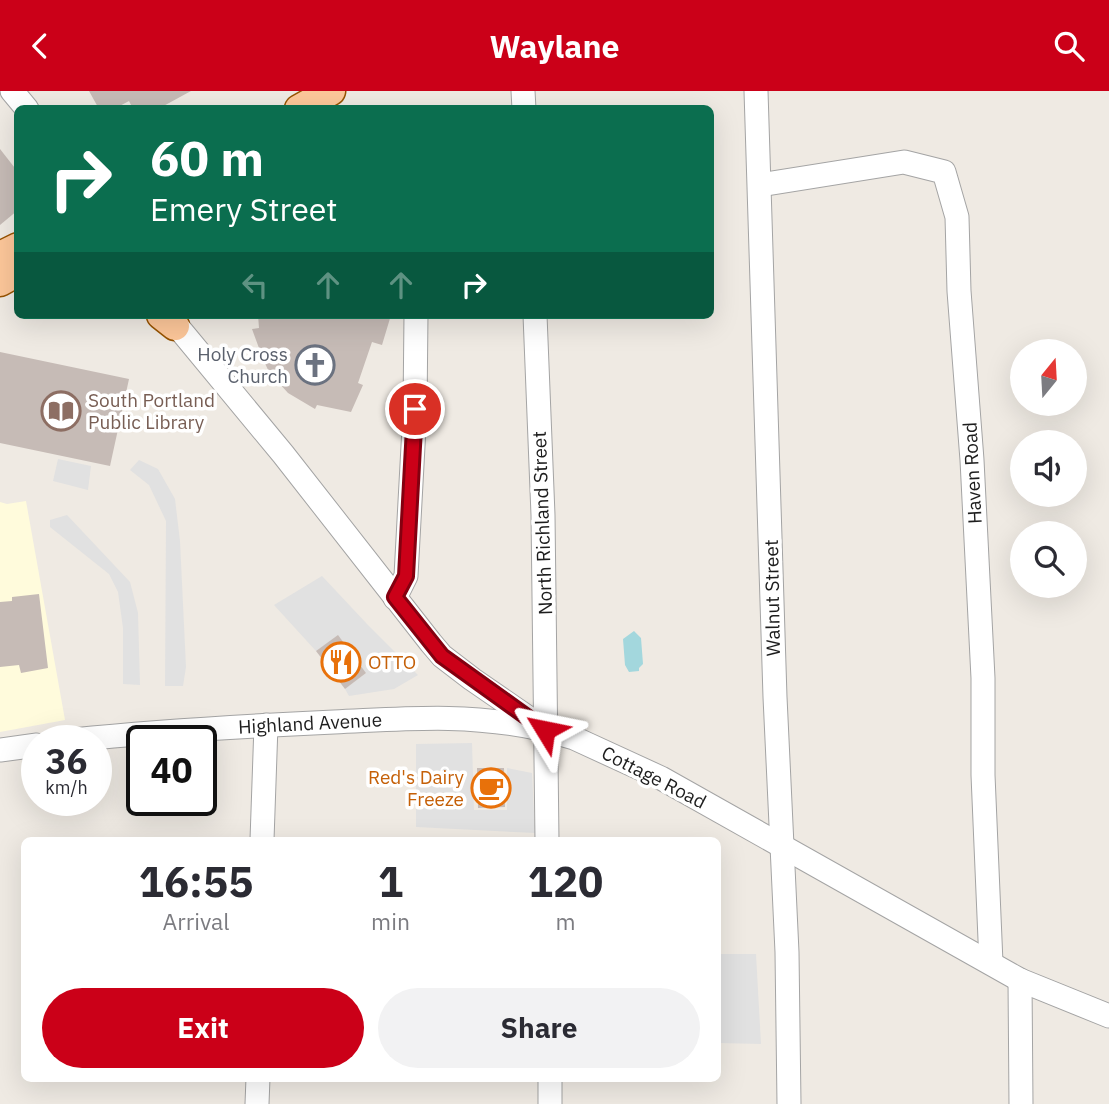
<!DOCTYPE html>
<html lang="en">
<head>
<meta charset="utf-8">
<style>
  :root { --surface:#fff; --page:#f2f2f3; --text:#2b2b33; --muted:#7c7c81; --accent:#cb0018 }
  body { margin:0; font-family:"IBM Plex Sans",sans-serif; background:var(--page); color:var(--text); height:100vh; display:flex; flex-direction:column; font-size:26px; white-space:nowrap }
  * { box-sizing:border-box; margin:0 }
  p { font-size:23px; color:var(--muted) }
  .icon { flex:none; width:38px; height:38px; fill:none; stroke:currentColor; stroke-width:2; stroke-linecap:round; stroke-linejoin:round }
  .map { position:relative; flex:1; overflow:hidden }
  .panel { position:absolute; left:21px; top:746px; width:700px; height:245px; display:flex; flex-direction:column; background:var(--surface); border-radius:10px; box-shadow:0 7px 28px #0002 }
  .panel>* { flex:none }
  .top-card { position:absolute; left:14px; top:14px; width:700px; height:214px; border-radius:10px; box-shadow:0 7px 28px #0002; background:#0b6e4f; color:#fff; overflow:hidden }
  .needle { width:46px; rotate:18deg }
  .buttons { position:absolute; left:1010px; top:248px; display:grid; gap:14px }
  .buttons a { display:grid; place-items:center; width:77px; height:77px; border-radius:50%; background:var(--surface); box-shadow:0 7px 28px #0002; font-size:35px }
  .speed { position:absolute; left:21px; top:634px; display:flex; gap:14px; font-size:35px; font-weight:700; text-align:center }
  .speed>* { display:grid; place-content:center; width:91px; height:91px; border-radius:50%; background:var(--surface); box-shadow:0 7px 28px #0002; line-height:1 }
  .speed small { font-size:18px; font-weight:400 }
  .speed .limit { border:4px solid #111; border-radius:10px; background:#fff; color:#111 }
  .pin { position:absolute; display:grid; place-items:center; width:60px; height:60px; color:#fff; margin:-30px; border:4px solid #fff; border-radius:50%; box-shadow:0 2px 7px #0007 }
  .me { position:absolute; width:77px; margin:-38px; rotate:305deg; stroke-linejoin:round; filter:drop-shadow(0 0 5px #0008) }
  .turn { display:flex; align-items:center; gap:24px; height:147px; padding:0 21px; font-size:32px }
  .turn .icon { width:91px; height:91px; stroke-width:2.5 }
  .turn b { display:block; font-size:49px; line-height:60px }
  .lanes { display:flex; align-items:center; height:66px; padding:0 21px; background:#0003; justify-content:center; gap:35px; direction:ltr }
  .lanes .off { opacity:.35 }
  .eta { display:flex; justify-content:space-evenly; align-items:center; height:119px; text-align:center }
  .eta b { font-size:42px; font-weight:700; line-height:49px }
  .cta { display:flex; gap:14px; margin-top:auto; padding:14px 21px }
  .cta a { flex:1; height:80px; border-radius:42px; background:var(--accent); color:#fff; font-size:28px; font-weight:700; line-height:80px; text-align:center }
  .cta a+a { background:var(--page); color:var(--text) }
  header { display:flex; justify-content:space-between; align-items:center; height:91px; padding:0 21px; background:var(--accent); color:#fff; font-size:32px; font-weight:700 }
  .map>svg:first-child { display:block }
  .education { fill:#fffbdc }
  .parking { fill:#e1e1e1 }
  .water { fill:#a3d7dd }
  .building { fill:#c6bbb6 }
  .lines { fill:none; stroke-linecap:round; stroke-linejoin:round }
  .minor-casing { stroke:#a4a4a4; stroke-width:25 }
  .major-casing { stroke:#975300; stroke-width:31 }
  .minor { stroke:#fff; stroke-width:23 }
  .major { stroke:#fdc79a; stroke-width:28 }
  .route-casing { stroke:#840010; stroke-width:18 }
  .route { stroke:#cb0018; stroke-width:12 }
  .labels { text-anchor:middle; stroke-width:7; stroke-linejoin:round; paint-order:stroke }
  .worship-label { font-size:19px; fill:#5b616d; stroke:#fff; text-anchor:end }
  .education-label { font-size:19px; fill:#785e54; stroke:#fff; text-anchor:start }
  .street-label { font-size:19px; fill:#1d1d1d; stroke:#fff }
  .food-label { font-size:19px; fill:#c56008; stroke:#fff; text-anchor:start }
</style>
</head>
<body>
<header><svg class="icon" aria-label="back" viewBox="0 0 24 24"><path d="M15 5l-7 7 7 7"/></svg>Waylane<svg class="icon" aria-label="search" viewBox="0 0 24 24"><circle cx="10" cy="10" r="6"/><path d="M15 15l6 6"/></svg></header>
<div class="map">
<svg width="1109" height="1013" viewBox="0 0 1109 1013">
  <rect width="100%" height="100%" fill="#efeae3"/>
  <polygon class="education" points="26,410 65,629 0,641 0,411 7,413"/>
  <g class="parking">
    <polygon points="58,368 91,375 88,399 53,390"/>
    <polygon points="139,369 158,378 175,408 180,450 186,576 183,595 165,595 166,430 149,394 130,379"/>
    <polygon points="67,424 130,491 138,522 140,594 123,593 123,537 118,501 109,483 50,436 50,429"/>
    <polygon points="322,485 367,533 418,584 394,598 349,605 345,598 366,582 338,545 316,560 274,514"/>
    <polygon points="472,652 474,719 507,719 507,677 532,682 535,742 416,736 416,653"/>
    <polygon points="718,863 756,863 761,953 718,952"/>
  </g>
  <polygon class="water" points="634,540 641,547 643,573 639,577 639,580 629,581 625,574 623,548"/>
  <g class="building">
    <polygon points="89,0 191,0 158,18 133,18 129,10 114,18 99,18"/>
    <polygon points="0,58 18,81 18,119 0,134"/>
    <polygon points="258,224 391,224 382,254 372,251 358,292 363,294 351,321 317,314 315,318 288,302 269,281 263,268 252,238 259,237"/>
    <polygon points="0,261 129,288 110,375 0,352"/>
    <polygon points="39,503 48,577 21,582 19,574 0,576 0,511 12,510 12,506"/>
    <polygon points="338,544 366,582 345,598 316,560"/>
    <polygon points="477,677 504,677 505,716 478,717"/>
  </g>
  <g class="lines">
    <g class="minor-casing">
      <g id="minor">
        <polyline points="12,0 27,18"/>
        <polyline points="523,0 524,18"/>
        <polyline points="756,0 775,606 787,861 789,1013"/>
        <polyline points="760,94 904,71 944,81 957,126 959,200 972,369 983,587 983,684 991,872"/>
        <polyline points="168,224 283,363 431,552 442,565 472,588 546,639 574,647 661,687 1020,889 1109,925"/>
        <polyline points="535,224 543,424 547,749"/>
        <polyline points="395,507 406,485 415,318 416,224"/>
        <path d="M73,649C160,640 247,635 334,631C405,628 464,622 536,637"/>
        <polyline points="0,659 37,654"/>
        <polyline points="262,749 266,634"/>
        <polyline points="1020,889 1021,1013"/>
        <polyline points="550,987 550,1013"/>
        <polyline points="257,1013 258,987"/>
      </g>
    </g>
    <g class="major-casing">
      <g id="major">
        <polyline points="299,18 331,0"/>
        <polyline points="0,165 18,156"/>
        <polyline points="0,191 18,181"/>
        <polyline points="161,224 175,235"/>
      </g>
    </g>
    <use href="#minor" class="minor"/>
    <use href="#major" class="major"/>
  </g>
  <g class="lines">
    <g class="route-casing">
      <polyline id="route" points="415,318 406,485 395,506 442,565 545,639"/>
    </g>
    <use href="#route" class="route"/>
  </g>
  <defs>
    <g id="church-ring" transform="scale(2.0125)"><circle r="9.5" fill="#fff" stroke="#6b7280" stroke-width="1.5"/><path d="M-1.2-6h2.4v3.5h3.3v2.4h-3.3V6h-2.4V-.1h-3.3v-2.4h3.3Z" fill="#6b7280"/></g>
    <g id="library-ring" transform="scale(2.0125)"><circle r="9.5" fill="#fff" stroke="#8d6e63" stroke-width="1.5"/><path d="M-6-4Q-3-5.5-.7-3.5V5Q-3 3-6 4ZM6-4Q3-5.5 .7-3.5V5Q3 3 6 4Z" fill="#8d6e63"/></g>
    <g id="restaurant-ring" transform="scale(2.0125)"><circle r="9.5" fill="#fff" stroke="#e8710a" stroke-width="1.5"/><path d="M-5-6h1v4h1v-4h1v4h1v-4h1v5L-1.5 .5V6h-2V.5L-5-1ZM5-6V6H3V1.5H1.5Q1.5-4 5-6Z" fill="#e8710a"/></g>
    <g id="cafe-ring" transform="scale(2.0125)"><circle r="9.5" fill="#fff" stroke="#e8710a" stroke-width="1.5"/><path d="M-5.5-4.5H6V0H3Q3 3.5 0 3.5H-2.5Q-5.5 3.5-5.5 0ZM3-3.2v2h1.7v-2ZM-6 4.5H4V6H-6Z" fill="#e8710a"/></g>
  </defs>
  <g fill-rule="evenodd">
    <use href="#church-ring" x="315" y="274"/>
    <use href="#library-ring" x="61" y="320"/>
    <use href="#restaurant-ring" x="341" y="571"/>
    <use href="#cafe-ring" x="491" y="697"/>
  </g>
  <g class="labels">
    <g class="worship-label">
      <text x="288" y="270">Holy Cross<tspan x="288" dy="22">Church</tspan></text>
    </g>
    <g class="education-label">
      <text x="88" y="316">South Portland<tspan x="88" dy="22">Public Library</tspan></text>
    </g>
    <g class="street-label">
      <text transform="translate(972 382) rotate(-93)" y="7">Haven Road</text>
      <text transform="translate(542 432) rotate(-92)" y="7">North Richland Street</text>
      <text transform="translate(772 507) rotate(-91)" y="7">Walnut Street</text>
      <text transform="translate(310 632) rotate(-3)" y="7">Highland Avenue</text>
      <text transform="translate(654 686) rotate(27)" y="7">Cottage Road</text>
    </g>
    <g class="food-label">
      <text x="368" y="578">OTTO</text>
      <text x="464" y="693" text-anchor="end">Red's Dairy<tspan x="464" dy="22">Freeze</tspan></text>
    </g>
  </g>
</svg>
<div class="buttons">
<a><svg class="needle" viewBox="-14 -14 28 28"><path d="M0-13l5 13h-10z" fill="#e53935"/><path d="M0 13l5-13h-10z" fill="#7c7c81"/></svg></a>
<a><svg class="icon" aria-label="sound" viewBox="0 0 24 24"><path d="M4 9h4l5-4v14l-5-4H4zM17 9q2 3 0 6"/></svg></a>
<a><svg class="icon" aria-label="search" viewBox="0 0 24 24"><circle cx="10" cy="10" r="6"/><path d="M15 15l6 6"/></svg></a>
</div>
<div class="speed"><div>36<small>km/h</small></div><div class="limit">40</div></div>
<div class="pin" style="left:415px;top:318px;background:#d93025"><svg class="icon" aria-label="arrive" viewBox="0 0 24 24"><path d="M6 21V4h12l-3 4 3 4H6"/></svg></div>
<svg class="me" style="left:545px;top:639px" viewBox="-20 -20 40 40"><path d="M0-17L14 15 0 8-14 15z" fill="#cb0018" stroke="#fff" stroke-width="4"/></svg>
<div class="top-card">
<div class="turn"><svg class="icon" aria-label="right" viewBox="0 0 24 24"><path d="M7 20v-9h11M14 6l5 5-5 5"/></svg><div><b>60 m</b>Emery Street</div></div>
<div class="lanes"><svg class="icon off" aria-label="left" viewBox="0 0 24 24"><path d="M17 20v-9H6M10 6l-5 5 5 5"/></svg><svg class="icon off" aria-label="ahead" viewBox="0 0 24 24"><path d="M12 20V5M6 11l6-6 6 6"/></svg><svg class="icon off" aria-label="ahead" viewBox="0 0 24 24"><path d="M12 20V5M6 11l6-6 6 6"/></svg><svg class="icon" aria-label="right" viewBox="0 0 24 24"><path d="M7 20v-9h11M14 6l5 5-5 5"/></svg></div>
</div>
<section class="panel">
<div class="eta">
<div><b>16:55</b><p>Arrival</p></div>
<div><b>1</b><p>min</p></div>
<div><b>120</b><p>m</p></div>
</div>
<div class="cta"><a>Exit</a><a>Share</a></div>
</section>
</div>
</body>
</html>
